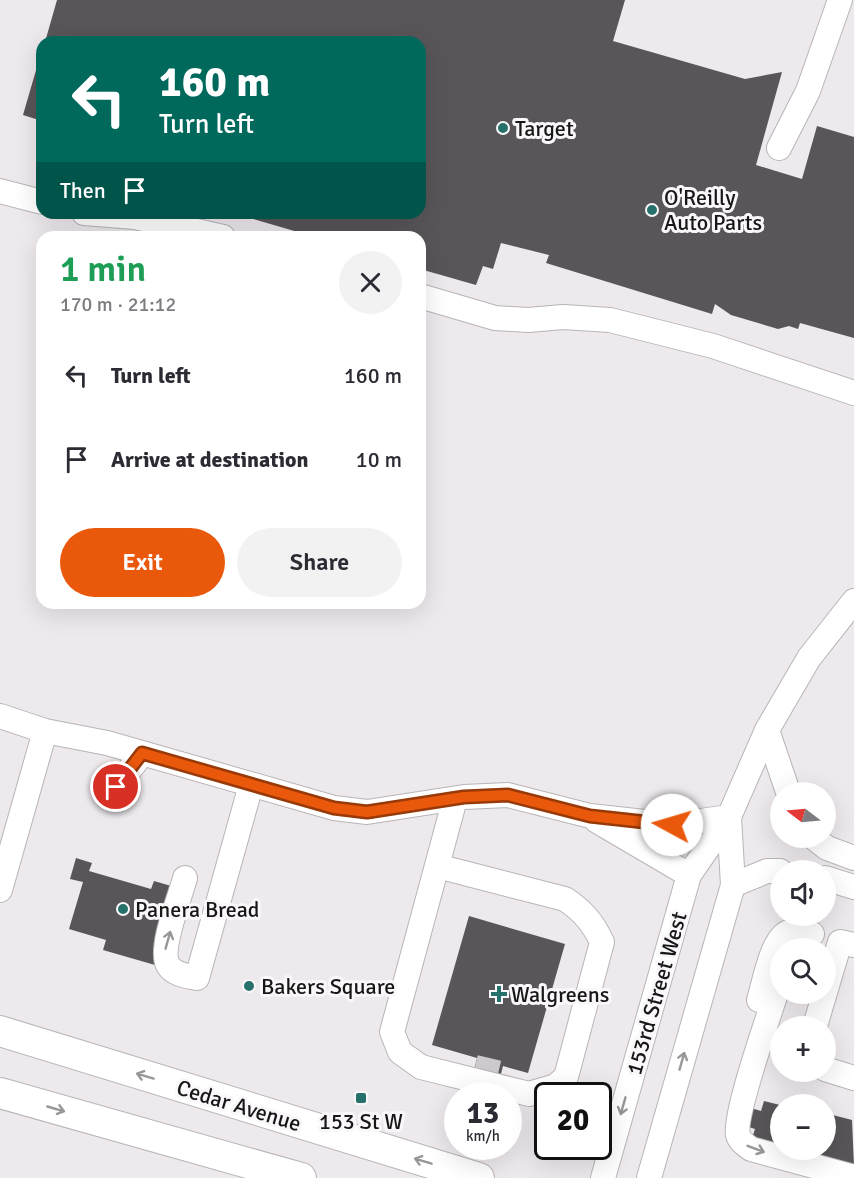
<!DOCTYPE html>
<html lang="en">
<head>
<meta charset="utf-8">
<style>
  :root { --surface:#fff; --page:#f2f2f3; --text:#2b2b33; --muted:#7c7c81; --accent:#ea580c }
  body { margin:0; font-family:Signika,sans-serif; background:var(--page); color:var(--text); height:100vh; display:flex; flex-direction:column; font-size:22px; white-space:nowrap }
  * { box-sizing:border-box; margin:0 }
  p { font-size:20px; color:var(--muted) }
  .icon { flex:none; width:33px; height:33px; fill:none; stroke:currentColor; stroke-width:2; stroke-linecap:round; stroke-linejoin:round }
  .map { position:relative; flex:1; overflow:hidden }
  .panel { position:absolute; left:36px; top:231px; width:390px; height:378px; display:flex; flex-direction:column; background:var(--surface); border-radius:18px; box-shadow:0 6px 24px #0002 }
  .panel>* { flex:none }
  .banner { position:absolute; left:36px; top:36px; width:390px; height:183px; border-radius:18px; box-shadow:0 6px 24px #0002; background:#00695c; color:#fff; overflow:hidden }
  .needle { width:39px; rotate:286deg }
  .controls { position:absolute; left:770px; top:782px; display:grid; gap:12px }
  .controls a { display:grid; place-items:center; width:66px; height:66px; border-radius:50%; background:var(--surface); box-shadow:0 6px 24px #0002; font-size:30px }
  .speed { position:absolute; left:444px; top:1082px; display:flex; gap:12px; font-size:30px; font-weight:700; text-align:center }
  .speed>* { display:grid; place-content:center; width:78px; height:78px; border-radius:50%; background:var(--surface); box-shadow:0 6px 24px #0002; line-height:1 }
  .speed small { font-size:15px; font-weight:400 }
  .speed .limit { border:3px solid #111; border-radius:9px; background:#fff; color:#111 }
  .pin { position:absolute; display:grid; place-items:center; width:51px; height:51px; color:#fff; margin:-26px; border:3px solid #fff; border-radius:50%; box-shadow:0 2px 6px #0007 }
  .me { position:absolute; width:66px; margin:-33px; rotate:276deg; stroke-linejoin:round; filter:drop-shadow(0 0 4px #0008) }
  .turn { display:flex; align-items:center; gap:21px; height:126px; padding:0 24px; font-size:27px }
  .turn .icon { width:78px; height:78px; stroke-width:2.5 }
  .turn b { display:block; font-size:42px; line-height:51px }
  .then { display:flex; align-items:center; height:57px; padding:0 24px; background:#0003; gap:12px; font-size:22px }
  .round { display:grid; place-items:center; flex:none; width:63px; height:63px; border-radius:32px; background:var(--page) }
  .overview { display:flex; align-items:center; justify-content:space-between; height:102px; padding:0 24px }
  h1 { font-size:36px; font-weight:600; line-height:45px; color:#1e9e55 }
  .cta { display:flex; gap:12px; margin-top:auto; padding:12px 24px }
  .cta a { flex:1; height:69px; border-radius:36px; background:var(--accent); color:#fff; font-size:24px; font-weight:600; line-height:69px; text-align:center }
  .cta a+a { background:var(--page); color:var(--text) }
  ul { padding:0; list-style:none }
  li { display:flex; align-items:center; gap:18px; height:84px; padding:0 24px }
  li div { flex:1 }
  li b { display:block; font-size:22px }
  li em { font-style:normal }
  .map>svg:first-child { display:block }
  .building { fill:#595659 }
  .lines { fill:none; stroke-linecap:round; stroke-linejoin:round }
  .minor-tunnel { stroke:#cdcacd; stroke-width:24; stroke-dasharray:24 12; stroke-linecap:butt }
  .minor-casing { stroke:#b8b5b8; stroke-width:26 }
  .major-casing { stroke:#b8b5b8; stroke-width:32 }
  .minor { stroke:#fff; stroke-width:24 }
  .major { stroke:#fff; stroke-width:30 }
  .oneway { stroke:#979797 }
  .route-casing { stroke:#983908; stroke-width:15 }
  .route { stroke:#ea580c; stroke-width:10 }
  .poi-dot { fill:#27716c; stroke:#faf7fa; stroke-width:2 }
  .labels { text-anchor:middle; stroke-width:6; stroke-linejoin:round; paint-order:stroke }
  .poi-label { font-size:22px; fill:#181718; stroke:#faf7fa; text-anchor:start }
  .street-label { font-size:22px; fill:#181718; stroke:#faf7fa }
</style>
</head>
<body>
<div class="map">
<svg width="854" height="1178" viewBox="0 0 854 1178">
  <rect width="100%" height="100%" fill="#ede9ed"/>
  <g class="building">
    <polygon points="57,0 625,0 613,41 745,79 782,72 756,165 802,179 817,126 854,137 854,338 800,323 798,329 789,326 778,329 731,315 715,304 712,314 546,263 549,255 501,243 493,269 483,266 476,285 420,269 420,237 315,237 236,214 420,213 420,42 45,42"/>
    <polygon points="41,53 42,53 42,121 23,115"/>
    <polygon points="76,858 92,863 89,871 151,889 154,881 178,888 155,965 103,950 106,940 69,929 83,882 70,879"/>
    <polygon points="469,916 565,944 528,1073 503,1066 499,1082 473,1074 477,1058 432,1045"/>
    <polygon points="764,1101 780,1105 780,1149 751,1141 755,1129 745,1126 751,1108 761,1111"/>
    <polygon points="825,1113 852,1120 854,1166 785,1149 825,1149"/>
  </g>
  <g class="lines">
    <polyline class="minor-tunnel" points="475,1067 501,1073"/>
    <g class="minor-casing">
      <g id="minor">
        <polyline points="779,148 808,91 840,0"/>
        <polyline points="0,191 42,202"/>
        <polyline points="84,213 135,217 223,237"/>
        <polyline points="420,296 495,318 528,320 563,317 610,320 713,346 854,393"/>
        <polyline points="0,716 45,731 107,743 334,808 367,812 464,797 508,795 590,816 672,825 729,817"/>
        <polyline points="767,730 788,792"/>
        <polyline points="116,787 142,754"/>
        <polyline points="597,821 689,875"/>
        <polyline points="813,837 827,848 854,858"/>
        <path d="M437,866L565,899C583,911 593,923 602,942L566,1077L556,1086L529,1094L421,1067L400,1052L392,1032L455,799"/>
        <path d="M185,878C180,897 159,949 168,965C174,975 187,976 197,978L251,785"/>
        <polyline points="825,878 854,887"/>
        <polyline points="733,885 767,871 780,871"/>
        <polyline points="0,890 45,731"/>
        <path d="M780,981C772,1007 733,1116 738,1135C740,1142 746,1145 751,1149L854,1177"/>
        <path d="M759,1000C764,984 771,944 785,934C793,928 803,932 812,934"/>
        <polyline points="815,1026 840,942 854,945"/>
        <polyline points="825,1069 854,1078"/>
        <polyline points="603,1178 689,875 729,817 767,730 809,658 854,601"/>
        <polyline points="649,1178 733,885 729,817"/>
      </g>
    </g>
    <g class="major-casing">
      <g id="major">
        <polyline points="0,1031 479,1178"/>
        <polyline points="0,1093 301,1178"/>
      </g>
    </g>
    <use href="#minor" class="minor"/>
    <use href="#major" class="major"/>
  </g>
  <defs><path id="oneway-shaft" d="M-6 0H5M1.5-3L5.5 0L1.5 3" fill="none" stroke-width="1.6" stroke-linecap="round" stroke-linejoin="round" transform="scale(1.5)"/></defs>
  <g class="oneway">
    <use href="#oneway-shaft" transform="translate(168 940) rotate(-74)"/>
    <use href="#oneway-shaft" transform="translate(682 1061) rotate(-74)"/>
    <use href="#oneway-shaft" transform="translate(145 1076) rotate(-163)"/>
    <use href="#oneway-shaft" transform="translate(623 1106) rotate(106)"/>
    <use href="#oneway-shaft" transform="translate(56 1109) rotate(16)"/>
    <use href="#oneway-shaft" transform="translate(756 1149) rotate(21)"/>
    <use href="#oneway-shaft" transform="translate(423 1161) rotate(-163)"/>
  </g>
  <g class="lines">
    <g class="route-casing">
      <polyline id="route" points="116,787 142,753 334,808 367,812 464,797 508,795 590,816 672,825"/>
    </g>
    <use href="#route" class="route"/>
  </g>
  <g class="poi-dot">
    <circle cx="503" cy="128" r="6"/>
    <circle cx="652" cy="210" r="6"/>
    <circle cx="123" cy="909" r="6"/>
    <circle cx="249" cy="986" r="6"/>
    <path d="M496 985h6v6h6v6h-6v6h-6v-6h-6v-6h6z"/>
    <rect x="355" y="1092" width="12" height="12" rx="3"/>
  </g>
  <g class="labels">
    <g class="poi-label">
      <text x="515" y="136">Target</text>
      <text x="664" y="205">O'Reilly<tspan x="664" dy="25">Auto Parts</tspan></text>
      <text x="135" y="917">Panera Bread</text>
      <text x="261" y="994">Bakers Square</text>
      <text x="511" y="1002">Walgreens</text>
      <text x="361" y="1129" text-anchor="middle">153 St W</text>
    </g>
    <g class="street-label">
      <text transform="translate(656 993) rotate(-74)" y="8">153rd Street West</text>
      <text transform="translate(239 1105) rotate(17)" y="8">Cedar Avenue</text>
    </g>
  </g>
</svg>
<div class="controls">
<a><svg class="needle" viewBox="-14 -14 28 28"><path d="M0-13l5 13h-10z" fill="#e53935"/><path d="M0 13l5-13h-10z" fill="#7c7c81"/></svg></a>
<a><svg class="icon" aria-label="sound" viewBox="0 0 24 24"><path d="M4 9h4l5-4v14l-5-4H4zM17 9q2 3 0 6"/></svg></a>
<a><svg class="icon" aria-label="search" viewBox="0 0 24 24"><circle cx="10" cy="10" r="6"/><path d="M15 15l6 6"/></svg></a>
<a>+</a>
<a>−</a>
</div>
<div class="speed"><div>13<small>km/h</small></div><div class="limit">20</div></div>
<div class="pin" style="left:116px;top:787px;background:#d93025"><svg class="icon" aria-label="arrive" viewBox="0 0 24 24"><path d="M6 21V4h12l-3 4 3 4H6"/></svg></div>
<svg class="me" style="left:672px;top:825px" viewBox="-20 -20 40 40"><circle r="19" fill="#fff"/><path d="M0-13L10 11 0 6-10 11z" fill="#ea580c"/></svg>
<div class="banner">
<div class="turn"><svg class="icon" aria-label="left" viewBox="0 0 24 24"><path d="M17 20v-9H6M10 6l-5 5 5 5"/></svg><div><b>160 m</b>Turn left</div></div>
<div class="then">Then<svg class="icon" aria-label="arrive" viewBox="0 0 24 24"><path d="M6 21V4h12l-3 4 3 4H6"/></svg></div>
</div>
<section class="panel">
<div class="overview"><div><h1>1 min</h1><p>170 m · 21:12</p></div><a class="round"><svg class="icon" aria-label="close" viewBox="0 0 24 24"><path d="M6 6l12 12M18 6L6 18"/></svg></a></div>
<ul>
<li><svg class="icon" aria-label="left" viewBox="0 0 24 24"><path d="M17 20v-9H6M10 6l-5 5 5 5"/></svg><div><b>Turn left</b></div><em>160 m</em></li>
<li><svg class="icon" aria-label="arrive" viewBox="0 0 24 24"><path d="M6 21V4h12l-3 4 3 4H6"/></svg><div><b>Arrive at destination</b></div><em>10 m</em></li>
</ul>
<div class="cta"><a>Exit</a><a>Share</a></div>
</section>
</div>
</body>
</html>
